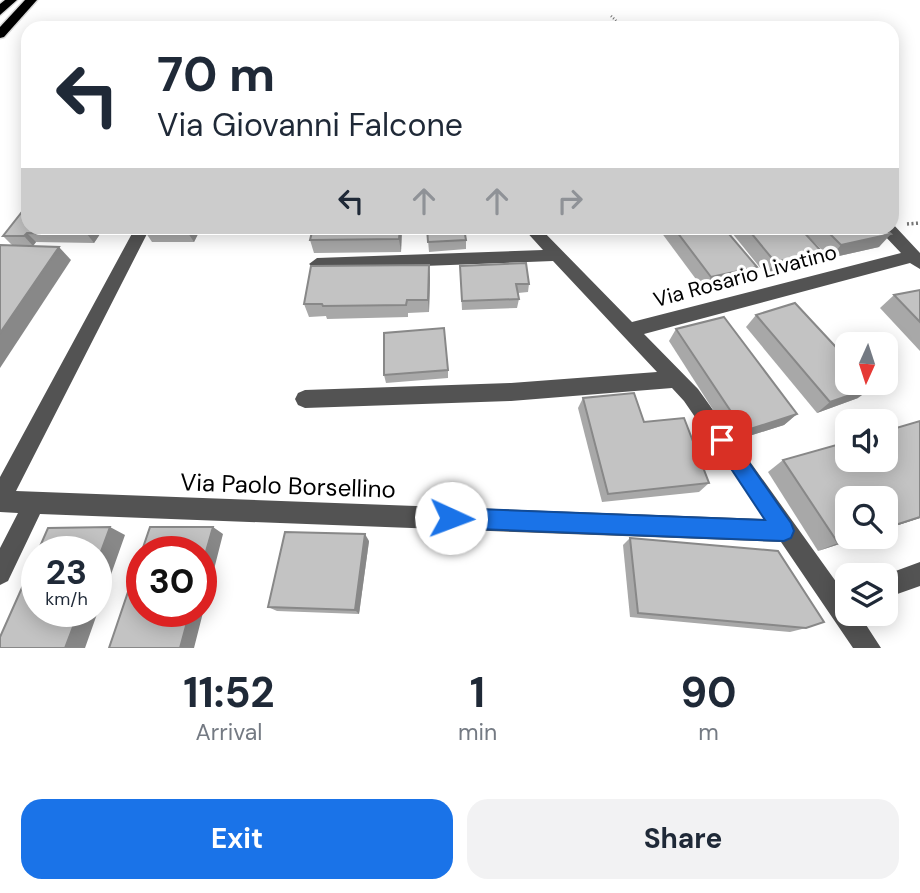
<!DOCTYPE html>
<html lang="en">
<head>
<meta charset="utf-8">
<style>
  :root { --surface:#fff; --page:#f2f2f3; --text:#1f2937; --muted:#747a83; --accent:#1a73e8 }
  body { margin:0; font-family:"DM Sans",sans-serif; background:var(--page); color:var(--text); height:100vh; display:flex; flex-direction:column; font-size:26px; white-space:nowrap }
  * { box-sizing:border-box; margin:0 }
  p { font-size:23px; color:var(--muted) }
  .icon { flex:none; width:38px; height:38px; fill:none; stroke:currentColor; stroke-width:2; stroke-linecap:round; stroke-linejoin:round }
  .map { position:relative; height:648px; overflow:hidden }
  .details { display:flex; flex-direction:column; background:var(--surface); flex:1 }
  .details>* { flex:none }
  .guide { position:absolute; left:21px; top:21px; width:878px; height:214px; border-radius:21px; box-shadow:0 4px 18px #0003; background:#fff; color:var(--text); overflow:hidden }
  .needle { width:46px; rotate:183deg }
  .controls { position:absolute; left:835px; top:332px; display:grid; gap:14px }
  .controls a { display:grid; place-items:center; width:63px; height:63px; border-radius:14px; background:var(--surface); box-shadow:0 4px 18px #0003; font-size:35px }
  .speed { position:absolute; left:21px; top:536px; display:flex; gap:14px; font-size:35px; font-weight:700; text-align:center }
  .speed>* { display:grid; place-content:center; width:91px; height:91px; border-radius:50%; background:var(--surface); box-shadow:0 4px 18px #0003; line-height:1 }
  .speed small { font-size:18px; font-weight:400 }
  .speed .limit { border:10px solid #d22; background:#fff; color:#111 }
  .pin { position:absolute; display:grid; place-items:center; width:60px; height:60px; color:#fff; margin:-30px; border-radius:14px; box-shadow:0 4px 10px #0006 }
  .me { position:absolute; width:77px; margin:-38px; rotate:92deg; stroke-linejoin:round; filter:drop-shadow(0 0 5px #0008) }
  .turn { display:flex; align-items:center; gap:24px; height:147px; padding:0 21px; font-size:32px }
  .turn .icon { width:91px; height:91px; stroke-width:2.5 }
  .turn b { display:block; font-size:49px; line-height:60px }
  .lanes { display:flex; align-items:center; height:66px; padding:0 21px; background:#0003; justify-content:center; gap:35px; direction:ltr }
  .lanes .off { opacity:.35 }
  .eta { display:flex; justify-content:space-evenly; align-items:center; height:119px; text-align:center }
  .eta b { font-size:42px; font-weight:700; line-height:49px }
  .cta { display:flex; gap:14px; margin-top:auto; padding:14px 21px }
  .cta a { flex:1; height:80px; border-radius:21px; background:var(--accent); color:#fff; font-size:28px; font-weight:700; line-height:80px; text-align:center }
  .cta a+a { background:var(--page); color:var(--text) }
  .map>svg:first-child { display:block }
  .lines { fill:none; stroke-linecap:round; stroke-linejoin:round }
  .highway-casing { stroke:#dbdbdb; stroke-width:3 }
  .path-far1 { stroke:#757575; stroke-width:2.5; stroke-dasharray:1 2; stroke-linecap:butt }
  .path { stroke:#757575; stroke-width:3.5; stroke-dasharray:2 2.5; stroke-linecap:butt }
  .minor { fill:#535353; fill-rule:evenodd }
  .highway { fill:#000; fill-rule:evenodd }
  .wall { fill:#a8a8a8 }
  .shaded-wall { fill:#888 }
  .building { fill:#c3c3c3; stroke:#888; stroke-width:2 }
  .route { fill:#1a73e8; stroke:#114b97; stroke-width:2 }
  .labels { text-anchor:middle; stroke-width:7; stroke-linejoin:round; paint-order:stroke }
  .street-label { font-size:21px; fill:#000; stroke:#fff }
  .near-street-label { font-size:24px; fill:#000; stroke:#fff }
</style>
</head>
<body>
<div class="map">
<svg width="920" height="648" viewBox="0 0 920 648">
  <rect width="100%" height="100%" fill="#fff"/>
  <g class="lines">
    <g class="highway-casing">
      <g id="highway">
        <polygon points="5,0 17,0 0,15 0,4"/>
        <polygon points="25,0 37,0 4,37 0,38 0,27"/>
      </g>
    </g>
    <polyline class="path-far1" points="611,16 624,28"/>
    <polyline class="path" points="907,224 920,223"/>
    <g class="minor">
      <polygon points="892,223 920,253 920,269 910,263 644,334 698,389 847,597 847,614 859,614 881,648 853,648 781,542 40,514 8,581 0,585 0,548 18,513 0,512 0,477 135,228 150,228 16,491 765,519 684,401 672,388 511,401 305,408 298,405 295,399 298,393 305,390 511,383 657,372 553,261 317,270 309,264 317,258 543,250 523,228 540,228 632,322 901,253 883,234 884,228 892,228"/>
      <polygon points="920,562 920,586 886,598 886,576 882,576"/>
    </g>
    <use href="#highway" class="highway"/>
  </g>
  <g class="wall">
    <polygon points="25,208 104,228 94,243 36,242 33,246 12,245 3,236"/>
    <polygon points="149,228 201,228 194,242 152,242 146,233"/>
    <polygon points="402,228 401,252 314,253 310,240"/>
    <polygon points="427,228 466,240 466,249 429,252"/>
    <polygon points="658,228 724,228 757,267 748,280 704,290"/>
    <polygon points="728,228 800,228 822,252 812,265 766,275"/>
    <polygon points="800,228 884,228 879,247 830,258"/>
    <polygon points="429,265 430,278 429,312 408,313 408,317 327,319 326,316 309,317 304,304"/>
    <polygon points="460,266 529,284 528,292 518,293 519,299 517,308 462,310"/>
    <polygon points="920,290 920,351 880,308 894,295"/>
    <polygon points="756,315 858,398 817,413 746,327"/>
    <polygon points="676,329 797,414 784,425 733,441 669,341"/>
    <polygon points="448,370 448,378 386,383 384,375"/>
    <polygon points="583,398 644,422 709,483 699,492 602,502 578,408"/>
    <polygon points="920,421 920,518 818,551 768,472 783,460"/>
    <polygon points="630,538 806,628 790,632 630,617 623,545"/>
    <polygon points="369,541 359,614 277,611 268,607"/>
  </g>
  <g class="shaded-wall">
    <polygon points="91,228 104,228 94,243 87,234"/>
    <polygon points="191,228 201,228 194,242 188,233"/>
    <polygon points="400,228 402,228 401,252 399,239"/>
    <polygon points="27,233 36,242 33,246 24,236"/>
    <polygon points="891,234 879,247 830,258 841,245"/>
    <polygon points="59,247 71,260 0,368 0,333"/>
    <polygon points="822,252 812,265 766,275 775,262"/>
    <polygon points="429,265 430,278 429,312 428,300"/>
    <polygon points="757,267 748,280 704,290 711,277"/>
    <polygon points="873,387 858,398 817,413 830,402"/>
    <polygon points="797,414 784,425 733,441 744,431"/>
    <polygon points="920,517 920,518 886,529 886,528"/>
    <polygon points="110,527 125,535 85,648 65,648 79,611 96,611 96,565"/>
    <polygon points="213,527 223,534 194,648 180,648 190,611 201,611 201,569"/>
    <polygon points="365,534 369,541 359,614 355,610"/>
    <polygon points="855,537 861,537 818,551 838,543"/>
  </g>
  <g class="building">
    <polygon points="25,208 28,208 28,228 91,228 87,234 27,233 24,236 3,236"/>
    <polygon points="149,228 191,228 188,233 146,233"/>
    <polygon points="313,228 400,228 399,239 310,240"/>
    <polygon points="427,228 464,228 466,240 428,242"/>
    <polygon points="674,228 724,228 757,267 711,277"/>
    <polygon points="747,228 800,228 822,252 775,262"/>
    <polygon points="824,228 884,228 891,234 841,245"/>
    <polygon points="0,245 59,247 0,333"/>
    <polygon points="526,263 529,284 516,284 519,299 462,301 460,266"/>
    <polygon points="429,265 428,300 407,300 406,305 323,306 322,304 304,304 311,266"/>
    <polygon points="920,290 920,322 894,295"/>
    <polygon points="795,303 847,359 847,383 869,383 873,387 830,402 756,315"/>
    <polygon points="724,317 797,414 744,431 676,329"/>
    <polygon points="444,328 448,370 384,375 384,333"/>
    <polygon points="634,393 644,422 684,418 709,483 608,494 583,398"/>
    <polygon points="920,421 920,517 886,528 886,499 847,499 847,537 855,537 838,543 783,460 847,442 847,460 886,460 886,431"/>
    <polygon points="110,527 96,565 96,551 38,551 48,528"/>
    <polygon points="150,527 213,527 201,569 201,551 142,551 142,611 190,611 180,648 109,648"/>
    <polygon points="285,532 365,534 355,610 268,607"/>
    <polygon points="630,538 778,551 824,622 806,628 638,613"/>
    <polygon points="37,554 37,611 79,611 65,648 0,648 0,637"/>
  </g>
  <polygon class="route" points="722,431 729,434 791,523 794,531 791,538 784,541 451,528 444,525 441,518 444,511 451,508 765,520 716,446 713,440 716,434"/>
  <g class="labels">
    <g class="street-label">
      <text transform="translate(745 276) rotate(-15)" y="7">Via Rosario Livatino</text>
    </g>
    <g class="near-street-label">
      <text transform="translate(288 486) rotate(2)" y="8">Via Paolo Borsellino</text>
    </g>
  </g>
</svg>
<div class="controls">
<a><svg class="needle" viewBox="-14 -14 28 28"><path d="M0-13l5 13h-10z" fill="#e53935"/><path d="M0 13l5-13h-10z" fill="#747a83"/></svg></a>
<a><svg class="icon" aria-label="sound" viewBox="0 0 24 24"><path d="M4 9h4l5-4v14l-5-4H4zM17 9q2 3 0 6"/></svg></a>
<a><svg class="icon" aria-label="search" viewBox="0 0 24 24"><circle cx="10" cy="10" r="6"/><path d="M15 15l6 6"/></svg></a>
<a><svg class="icon" aria-label="layers" viewBox="0 0 24 24"><path d="M12 4l9 5-9 5-9-5zM3 14l9 5 9-5"/></svg></a>
</div>
<div class="speed"><div>23<small>km/h</small></div><div class="limit">30</div></div>
<div class="pin" style="left:722px;top:440px;background:#d93025"><svg class="icon" aria-label="arrive" viewBox="0 0 24 24"><path d="M6 21V4h12l-3 4 3 4H6"/></svg></div>
<svg class="me" style="left:451px;top:518px" viewBox="-20 -20 40 40"><circle r="19" fill="#fff"/><path d="M0-13L10 11 0 6-10 11z" fill="#1a73e8"/></svg>
<div class="guide">
<div class="turn"><svg class="icon" aria-label="left" viewBox="0 0 24 24"><path d="M17 20v-9H6M10 6l-5 5 5 5"/></svg><div><b>70 m</b>Via Giovanni Falcone</div></div>
<div class="lanes"><svg class="icon" aria-label="left" viewBox="0 0 24 24"><path d="M17 20v-9H6M10 6l-5 5 5 5"/></svg><svg class="icon off" aria-label="ahead" viewBox="0 0 24 24"><path d="M12 20V5M6 11l6-6 6 6"/></svg><svg class="icon off" aria-label="ahead" viewBox="0 0 24 24"><path d="M12 20V5M6 11l6-6 6 6"/></svg><svg class="icon off" aria-label="right" viewBox="0 0 24 24"><path d="M7 20v-9h11M14 6l5 5-5 5"/></svg></div>
</div>
</div>
<section class="details">
<div class="eta">
<div><b>11:52</b><p>Arrival</p></div>
<div><b>1</b><p>min</p></div>
<div><b>90</b><p>m</p></div>
</div>
<div class="cta"><a>Exit</a><a>Share</a></div>
</section>
</body>
</html>
